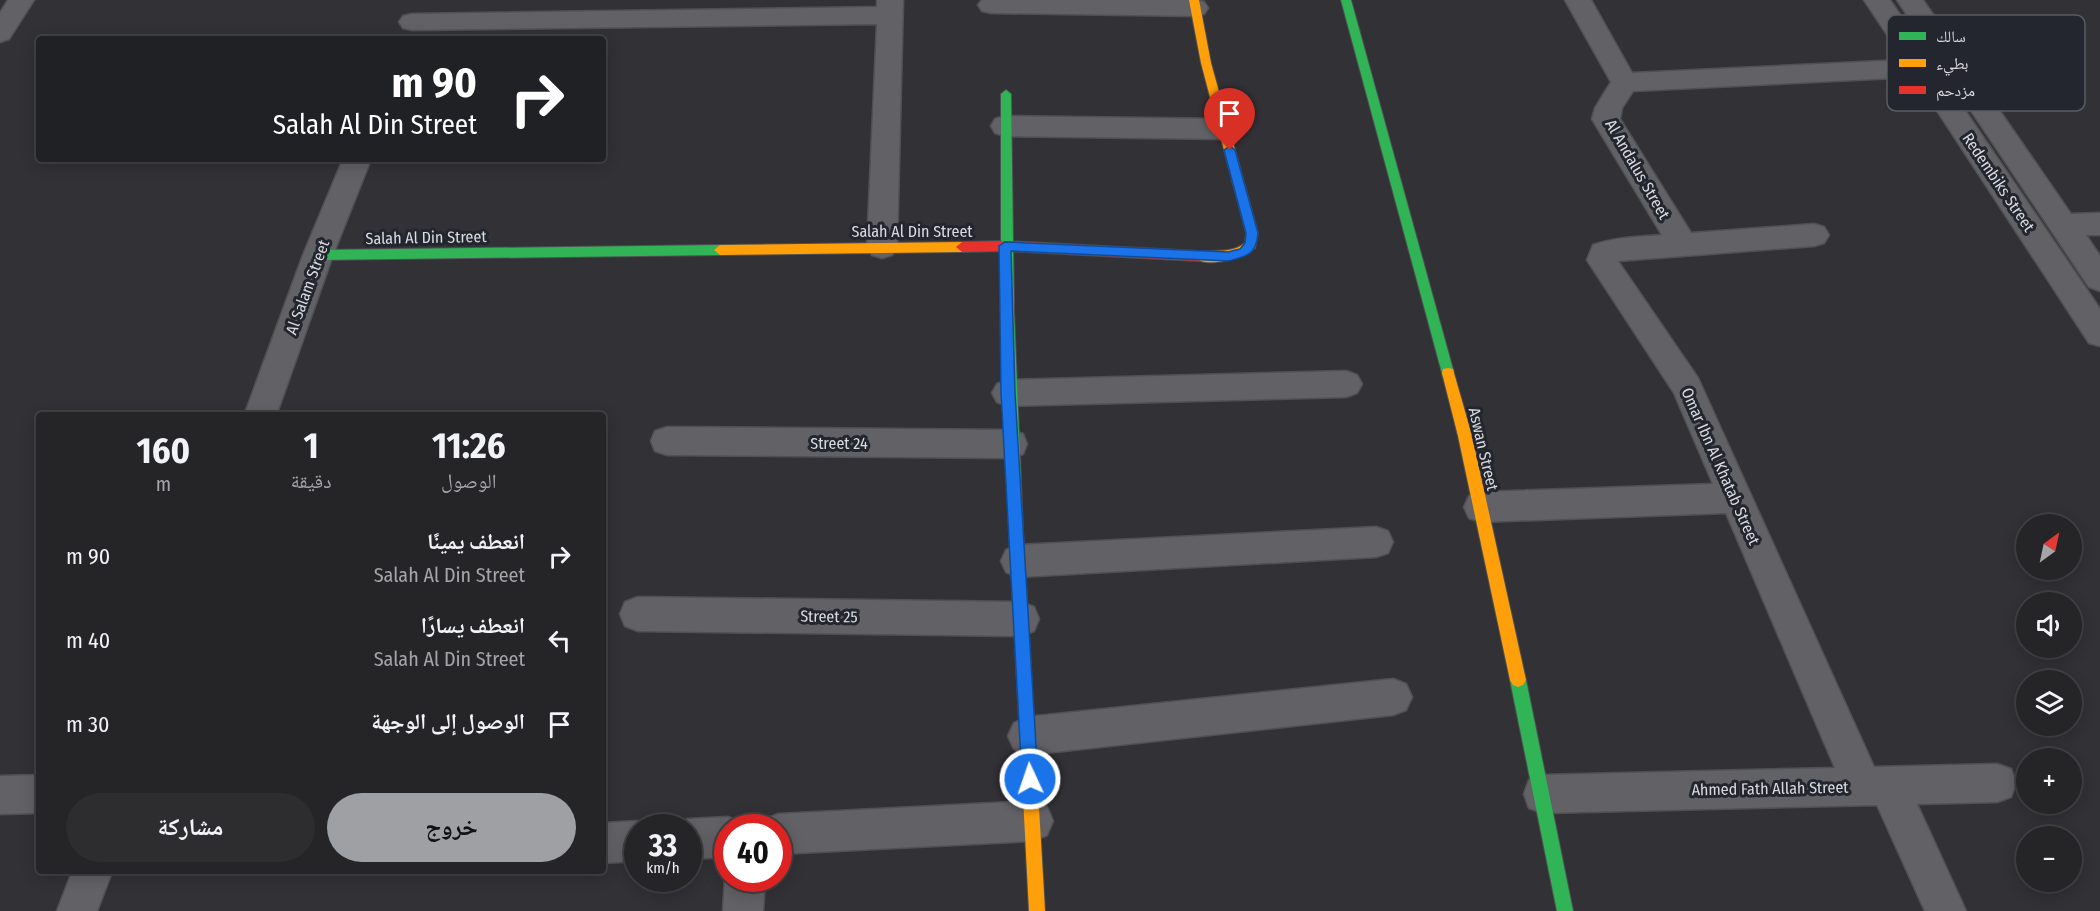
<!DOCTYPE html>
<html lang="ar">
<head>
<meta charset="utf-8">
<style>
  :root { --surface:#252528; --page:#2d2d30; --text:#f1f3f6; --muted:#a3a5a8; --line:#424245; --accent:#9ea0a4 }
  body { margin:0; font-family:"Fira Sans Condensed","Noto Naskh Arabic",sans-serif; background:var(--page); color:var(--text); direction:rtl; height:100vh; display:flex; flex-direction:column; font-size:22px; white-space:nowrap }
  * { box-sizing:border-box; margin:0 }
  p { font-size:20px; color:var(--muted) }
  .icon { flex:none; width:33px; height:33px; fill:none; stroke:currentColor; stroke-width:2; stroke-linecap:round; stroke-linejoin:round }
  .map { position:relative; flex:1; overflow:hidden; direction:ltr }
  .details { position:absolute; left:36px; top:412px; width:570px; height:462px; display:flex; flex-direction:column; background:var(--surface); border-radius:6px; box-shadow:0 3px 15px #0003,0 0 0 2px var(--line); direction:rtl }
  .details>* { flex:none }
  .banner { position:absolute; left:36px; top:36px; width:570px; height:126px; border-radius:6px; box-shadow:0 3px 15px #0003,0 0 0 2px var(--line); direction:rtl; background:#202124; color:#fff; overflow:hidden }
  .needle { width:39px; rotate:33deg }
  .controls { position:absolute; left:2016px; top:514px; display:grid; gap:12px }
  .controls a { display:grid; place-items:center; width:66px; height:66px; border-radius:50%; background:var(--surface); box-shadow:0 3px 15px #0003,0 0 0 2px var(--line); font-size:30px }
  .speed { position:absolute; left:624px; top:814px; display:flex; gap:12px; font-size:30px; font-weight:700; text-align:center }
  .speed>* { display:grid; place-content:center; width:78px; height:78px; border-radius:50%; background:var(--surface); box-shadow:0 3px 15px #0003,0 0 0 2px var(--line); line-height:1 }
  .speed small { font-size:15px; font-weight:400 }
  .speed .limit { border:9px solid #d22; background:#fff; color:#111 }
  .pin { position:absolute; display:grid; place-items:center; width:51px; height:51px; color:#fff; margin:-62px -26px; border-radius:50% 50% 50% 0; rotate:-45deg; box-shadow:0 0 6px #0007 }
  .pin .icon { rotate:45deg }
  .me { position:absolute; width:66px; margin:-33px; rotate:357deg; stroke-linejoin:round; filter:drop-shadow(0 0 4px #0008) }
  .turn { display:flex; align-items:center; gap:21px; height:126px; padding:0 30px; font-size:27px }
  .turn .icon { width:78px; height:78px; stroke-width:2.5 }
  .turn b { display:block; font-size:42px; line-height:51px }
  .eta { display:flex; justify-content:space-evenly; align-items:center; height:102px; text-align:center }
  .eta b { font-size:36px; font-weight:700; line-height:42px }
  .primary-button { display:flex; gap:12px; margin-top:auto; padding:12px 30px }
  .primary-button a { flex:1; height:69px; border-radius:36px; background:var(--accent); color:#111; font-size:24px; font-weight:700; line-height:69px; text-align:center }
  .primary-button a+a { background:var(--page); color:var(--text) }
  ul { padding:0; list-style:none }
  li { display:flex; align-items:center; gap:18px; height:84px; padding:0 30px }
  li div { flex:1 }
  li b { display:block; font-size:22px }
  li em { font-style:normal }
  .map>svg:first-child { display:block }
  .lines { fill:none; stroke-linecap:round; stroke-linejoin:round }
  .street-casing { stroke:#4f5054; stroke-width:3 }
  .fast-casing { stroke:#4f5054; stroke-width:2 }
  .slow-casing { stroke:#4f5054; stroke-width:2 }
  .jam-casing { stroke:#4f5054; stroke-width:2 }
  .street { fill:#626266; fill-rule:evenodd }
  .fast { fill:#30b455; fill-rule:evenodd }
  .slow { fill:#ff9f0a; fill-rule:evenodd }
  .jam { fill:#e5322d; fill-rule:evenodd }
  .route { fill:#1a73e8; stroke:#114b97; stroke-width:1.5 }
  .labels { text-anchor:middle; stroke-width:6; stroke-linejoin:round; paint-order:stroke }
  .street-label { font-size:16px; fill:#d9dbe0; stroke:#24262f }
  .key { fill:#24262f; stroke:#5a5c64; stroke-width:1.5 }
  .key-label { font-size:16px; fill:#d9dbe0 }
</style>
</head>
<body>
<div class="map">
<svg width="2100" height="911" viewBox="0 0 2100 911">
  <rect width="100%" height="100%" fill="#313136"/>
  <g class="lines">
    <g class="street-casing">
      <g id="street">
        <polygon points="8,0 34,0 9,39 0,42 0,13"/>
        <polygon points="877,0 903,0 897,247 892,255 882,258 872,255 867,247 877,24 412,30 403,28 399,22 403,16 412,14 877,7"/>
        <polygon points="982,0 1196,0 1204,2 1208,8 1204,14 1195,16 991,13 982,11 978,5"/>
        <path d="M1565,0H1591L1632,73L1904,60L1864,0H1890L2100,309V346L2089,343L1915,77L1633,91L1622,108L1620,119L1691,233L1814,224L1824,227L1829,235L1824,243L1814,246L1618,261L1698,378L1874,767L1997,764L2011,769L2016,783L2011,797L1997,802L1917,804L1966,911H1925L1877,805L1543,813L1529,808L1524,794L1529,780L1543,775L1835,768L1726,513L1481,522L1469,518L1464,507L1469,496L1481,492L1713,484L1674,393L1587,260L1593,245C1615,237 1639,237 1662,235L1592,119L1595,108L1611,82Z"/>
        <polygon points="1897,0 1923,0 2071,214 2100,213 2100,235 2086,235 2100,256 2100,291 2089,287"/>
        <polygon points="1005,116 1224,119 1234,122 1238,129 1234,136 1224,139 1005,136 995,133 991,126 995,119"/>
        <polygon points="343,159 371,159 333,255 276,416 244,416 303,255"/>
        <polygon points="1346,371 1357,375 1362,384 1357,393 1346,397 1008,406 997,402 992,393 997,384 1008,380"/>
        <polygon points="667,427 1011,430 1023,434 1027,444 1023,454 1011,458 667,455 655,451 651,441 655,431"/>
        <polygon points="1376,527 1388,531 1393,542 1388,553 1376,557 1018,577 1006,572 1001,561 1006,550 1018,545"/>
        <polygon points="638,597 1021,602 1034,607 1039,619 1034,631 1021,636 638,631 625,626 620,614 625,602"/>
        <polygon points="1393,679 1406,684 1412,697 1406,710 1393,715 1027,755 1014,749 1008,736 1014,723 1027,717"/>
        <polygon points="39,775 39,813 0,814 0,776"/>
        <polygon points="1033,801 1047,807 1053,821 1047,835 1033,841 778,854 778,828 761,828 764,820 778,814"/>
        <polygon points="728,817 742,823 744,828 728,828 728,857 688,859 688,828 673,828 674,825 688,819"/>
        <polygon points="638,821 652,828 638,828 638,861 603,863 603,823"/>
        <polygon points="72,872 112,872 97,911 57,911"/>
        <polygon points="728,872 728,879 765,879 763,911 723,911 725,879"/>
      </g>
    </g>
    <g class="fast-casing">
      <g id="fast">
        <polygon points="1341,0 1351,0 1454,373 1453,377 1443,377 1442,373"/>
        <polygon points="1006,90 1011,94 1014,312 1023,531 1021,535 1016,537 1011,535 1009,531 1001,312 1001,94"/>
        <polygon points="720,245 726,250 720,255 318,260 312,255 318,250"/>
        <polygon points="1518,673 1523,675 1526,680 1573,911 1557,911 1510,680 1513,675"/>
      </g>
    </g>
    <g class="slow-casing">
      <g id="slow">
        <path d="M1189,0H1199L1211,63L1258,233L1255,248C1243,258 1204,270 1193,256C1201,246 1228,257 1245,243L1246,233L1201,63Z"/>
        <polygon points="962,242 968,247 962,252 720,255 714,250 720,245"/>
        <polygon points="1448,368 1453,369 1454,373 1472,436 1526,680 1523,685 1518,687 1513,685 1510,680 1458,436 1442,373 1443,369"/>
        <polygon points="1016,525 1021,527 1023,531 1045,911 1029,911 1009,531 1011,527"/>
      </g>
    </g>
    <g class="jam-casing">
      <polygon id="jam" points="1005,241 1199,251 1205,256 1199,261 1005,251 962,252 956,247 962,242"/>
    </g>
    <use href="#street" class="street"/>
    <use href="#fast" class="fast"/>
    <use href="#slow" class="slow"/>
    <use href="#jam" class="jam"/>
  </g>
  <path class="route" d="M1230,146L1235,150L1258,233C1256,255 1248,256 1228,261L1011,251L1015,393L1038,779L1036,784L1030,787L1024,784L1022,779L1001,393L999,246L1005,242L1228,252L1240,249L1245,243L1246,233L1224,150Z"/>
  <g class="labels">
    <g class="street-label">
      <text transform="translate(1638 169) rotate(60)" y="6">Al Andalus Street</text>
      <text transform="translate(1999 182) rotate(56)" y="6">Redembiks Street</text>
      <text x="912" y="237">Salah Al Din Street</text>
      <text transform="translate(426 237) rotate(-1)" y="6">Salah Al Din Street</text>
      <text transform="translate(307 287) rotate(-70)" y="6">Al Salam Street</text>
      <text x="839" y="449">Street 24</text>
      <text transform="translate(1484 449) rotate(77)" y="6">Aswan Street</text>
      <text transform="translate(1721 466) rotate(66)" y="6">Omar Ibn Al Khatab Street</text>
      <text transform="translate(829 616) rotate(1)" y="6">Street 25</text>
      <text transform="translate(1770 788) rotate(-1)" y="6">Ahmed Fath Allah Street</text>
    </g>
  </g>
  <rect x="1887" y="15" width="198" height="96" rx="9" class="key"/>
  <rect x="1899" y="32" width="27" height="8" fill="#30b455"/>
  <rect x="1899" y="59" width="27" height="8" fill="#ff9f0a"/>
  <rect x="1899" y="86" width="27" height="8" fill="#e5322d"/>
  <g class="key-label">
    <text x="1936" y="42">سالك</text>
    <text x="1936" y="69">بطيء</text>
    <text x="1936" y="96">مزدحم</text>
  </g>
</svg>
<div class="controls">
<a><svg class="needle" viewBox="-14 -14 28 28"><path d="M0-13l5 13h-10z" fill="#e53935"/><path d="M0 13l5-13h-10z" fill="#a3a5a8"/></svg></a>
<a><svg class="icon" aria-label="sound" viewBox="0 0 24 24"><path d="M4 9h4l5-4v14l-5-4H4zM17 9q2 3 0 6"/></svg></a>
<a><svg class="icon" aria-label="layers" viewBox="0 0 24 24"><path d="M12 4l9 5-9 5-9-5zM3 14l9 5 9-5"/></svg></a>
<a>+</a>
<a>−</a>
</div>
<div class="speed"><div>33<small>km/h</small></div><div class="limit">40</div></div>
<div class="pin" style="left:1230px;top:150px;background:#d93025"><svg class="icon" aria-label="arrive" viewBox="0 0 24 24"><path d="M6 21V4h12l-3 4 3 4H6"/></svg></div>
<svg class="me" style="left:1030px;top:779px" viewBox="-20 -20 40 40"><circle r="17" fill="#1a73e8" stroke="#fff" stroke-width="3"/><path d="M0-11L8 9 0 5-8 9z" fill="#fff"/></svg>
<div class="banner">
<div class="turn"><svg class="icon" aria-label="right" viewBox="0 0 24 24"><path d="M7 20v-9h11M14 6l5 5-5 5"/></svg><div><b>90 m</b>Salah Al Din Street</div></div>
</div>
<section class="details">
<div class="eta">
<div><b>11:26</b><p>الوصول</p></div>
<div><b>1</b><p>دقيقة</p></div>
<div><b>160</b><p>m</p></div>
</div>
<ul>
<li><svg class="icon" aria-label="right" viewBox="0 0 24 24"><path d="M7 20v-9h11M14 6l5 5-5 5"/></svg><div><b>انعطف يمينًا</b><p>Salah Al Din Street</p></div><em>90 m</em></li>
<li><svg class="icon" aria-label="left" viewBox="0 0 24 24"><path d="M17 20v-9H6M10 6l-5 5 5 5"/></svg><div><b>انعطف يسارًا</b><p>Salah Al Din Street</p></div><em>40 m</em></li>
<li><svg class="icon" aria-label="arrive" viewBox="0 0 24 24"><path d="M6 21V4h12l-3 4 3 4H6"/></svg><div><b>الوصول إلى الوجهة</b></div><em>30 m</em></li>
</ul>
<div class="primary-button"><a>خروج</a><a>مشاركة</a></div>
</section>
</div>
</body>
</html>
